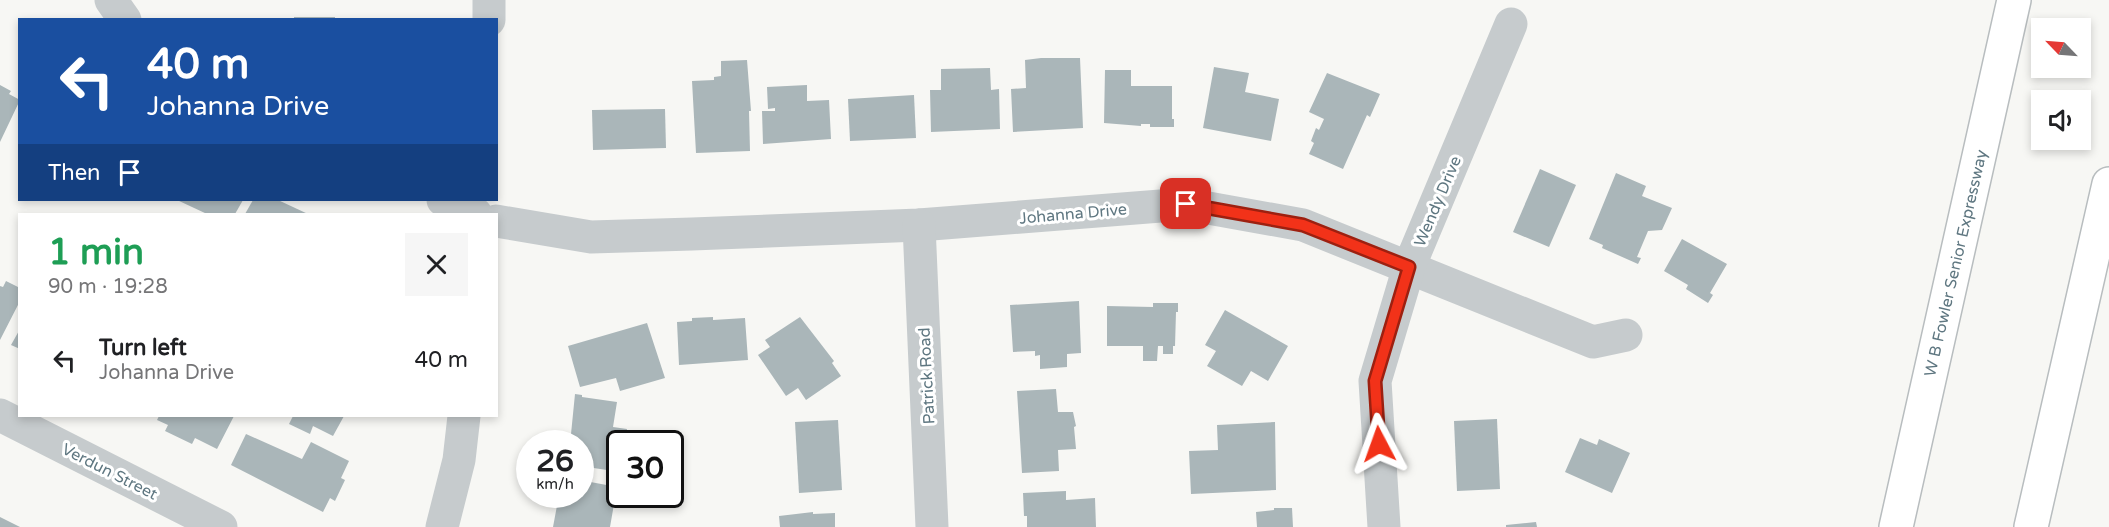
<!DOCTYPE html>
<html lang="en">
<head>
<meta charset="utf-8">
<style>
  :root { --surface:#fff; --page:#f6f6f6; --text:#202124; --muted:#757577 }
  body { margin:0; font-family:"Varela Round",sans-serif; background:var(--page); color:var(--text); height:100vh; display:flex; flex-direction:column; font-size:22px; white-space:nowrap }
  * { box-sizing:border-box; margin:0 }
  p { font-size:20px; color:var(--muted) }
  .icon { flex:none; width:33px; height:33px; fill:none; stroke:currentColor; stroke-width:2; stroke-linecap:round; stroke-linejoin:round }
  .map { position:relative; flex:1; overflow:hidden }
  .details { position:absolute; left:18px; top:213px; width:480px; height:204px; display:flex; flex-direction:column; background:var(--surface); border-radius:0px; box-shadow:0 3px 9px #0003 }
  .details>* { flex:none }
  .guide { position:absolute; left:18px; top:18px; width:480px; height:183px; border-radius:0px; box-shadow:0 3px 9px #0003; background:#1a4fa0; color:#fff; overflow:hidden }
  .needle { width:39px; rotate:295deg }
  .buttons { position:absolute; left:2031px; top:18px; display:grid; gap:12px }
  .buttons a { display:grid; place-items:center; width:60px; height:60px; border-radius:0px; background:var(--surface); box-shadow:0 3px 9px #0003; font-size:30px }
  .speed { position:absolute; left:516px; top:430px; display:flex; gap:12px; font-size:30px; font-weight:700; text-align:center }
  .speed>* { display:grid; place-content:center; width:78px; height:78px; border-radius:50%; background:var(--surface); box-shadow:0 3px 9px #0003; line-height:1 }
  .speed small { font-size:15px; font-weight:400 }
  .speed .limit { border:3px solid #111; border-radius:9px; background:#fff; color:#111 }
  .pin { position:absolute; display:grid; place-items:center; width:51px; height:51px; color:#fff; margin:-26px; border-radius:12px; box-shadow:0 3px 9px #0006 }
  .me { position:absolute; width:66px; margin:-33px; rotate:356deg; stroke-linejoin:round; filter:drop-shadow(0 0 4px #0008) }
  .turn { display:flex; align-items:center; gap:21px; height:126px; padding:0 30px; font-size:27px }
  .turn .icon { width:78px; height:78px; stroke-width:2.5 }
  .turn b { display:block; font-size:42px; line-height:51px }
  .then { display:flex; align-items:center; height:57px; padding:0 30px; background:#0003; gap:12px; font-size:22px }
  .round { display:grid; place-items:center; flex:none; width:63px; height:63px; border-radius:0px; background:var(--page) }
  .overview { display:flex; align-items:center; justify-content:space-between; height:102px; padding:0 30px }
  h1 { font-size:36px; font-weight:700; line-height:45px; color:#1e9e55 }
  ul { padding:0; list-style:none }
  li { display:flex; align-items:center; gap:18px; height:90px; padding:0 30px }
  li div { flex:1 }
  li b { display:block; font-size:22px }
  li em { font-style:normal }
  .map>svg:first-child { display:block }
  .building { fill:#aab6b9 }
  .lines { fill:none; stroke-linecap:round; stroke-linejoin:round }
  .highway-casing { stroke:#b8bdbf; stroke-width:36 }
  .minor { stroke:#c6cbcd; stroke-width:33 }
  .highway { stroke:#fff; stroke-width:33 }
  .route-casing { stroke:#9d2010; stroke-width:15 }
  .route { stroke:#f23219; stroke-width:10 }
  .labels { text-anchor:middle; stroke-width:6; stroke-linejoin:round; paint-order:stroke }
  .street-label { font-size:16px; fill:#5f7781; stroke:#fff }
</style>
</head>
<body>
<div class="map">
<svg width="2109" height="527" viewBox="0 0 2109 527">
  <rect width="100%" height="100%" fill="#f7f7f4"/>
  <g class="building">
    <rect x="294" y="17" width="41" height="3"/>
    <polygon points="1041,58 1080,58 1083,128 1013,132 1011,89 1026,88 1025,60"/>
    <polygon points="747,60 751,111 749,111 750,151 696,153 692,81 714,80 714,77 721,76 721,61"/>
    <polygon points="1214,67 1249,73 1245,92 1279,99 1271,141 1203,128"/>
    <polygon points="990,68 991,90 999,89 1000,129 931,132 930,90 941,90 941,69"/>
    <polygon points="1105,70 1131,70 1131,86 1172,86 1172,119 1174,119 1174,127 1150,127 1150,124 1141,124 1141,126 1104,123"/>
    <polygon points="1327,73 1380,94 1370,117 1367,115 1343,169 1309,154 1314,143 1311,141 1316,128 1319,130 1324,119 1309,112"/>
    <polygon points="0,85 11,91 9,94 20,100 0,142"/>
    <polygon points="807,85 807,101 829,100 831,139 763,144 762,111 775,111 775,108 768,109 767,87"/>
    <polygon points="914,95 916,138 850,141 848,99"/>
    <polygon points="665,109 666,148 593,150 592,110"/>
    <polygon points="1540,169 1576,185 1549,247 1513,232"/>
    <polygon points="1616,173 1646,186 1642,196 1672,208 1662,230 1648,231 1637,257 1641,258 1638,264 1602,248 1603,245 1589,239"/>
    <polygon points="177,200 243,200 235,214 207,214"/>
    <polygon points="253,200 278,200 308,214 245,214"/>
    <polygon points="1682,239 1727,264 1710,293 1713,295 1708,303 1686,289 1688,285 1664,271"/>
    <polygon points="6,281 20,288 20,301 0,340 0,286 3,287"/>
    <polygon points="1079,301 1081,353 1067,354 1067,367 1040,369 1040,355 1035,356 1035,351 1013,352 1010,305"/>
    <polygon points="1153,303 1178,303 1178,312 1176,312 1175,346 1173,346 1173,354 1163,354 1163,346 1158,346 1157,361 1143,361 1143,346 1107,346 1107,306 1153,307"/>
    <polygon points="1225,310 1288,346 1268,381 1251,371 1242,386 1207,366 1216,351 1205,345"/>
    <polygon points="713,317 713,320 745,318 748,360 679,365 677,322 692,321 692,318"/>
    <polygon points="800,317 834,361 832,363 841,376 806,400 798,388 786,396 758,355 770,347 765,340"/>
    <polygon points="647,323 665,378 620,391 616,378 580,387 568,346"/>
    <polygon points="20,329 20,349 11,345"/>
    <polygon points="1056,389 1058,412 1073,412 1076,426 1074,427 1076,449 1058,450 1059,471 1022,473 1017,391"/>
    <polygon points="575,394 582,395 582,397 617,402 613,427 627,429 625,444 620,444 620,461 608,460 607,470 580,466 580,444 570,444"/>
    <polygon points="159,416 234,416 217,449 195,438 192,444 165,431 168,425 157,420"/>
    <polygon points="293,416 344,416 333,436 313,426 310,434 289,424"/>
    <polygon points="1497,419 1500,489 1457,491 1454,421"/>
    <polygon points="838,420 842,490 799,493 795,422"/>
    <polygon points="1275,422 1276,490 1191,494 1189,451 1218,450 1217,425"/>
    <polygon points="246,434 302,459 311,442 349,461 341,478 345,480 335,501 330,498 323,512 231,465"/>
    <polygon points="1580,438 1597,445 1599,439 1630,453 1612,493 1565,472"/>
    <polygon points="580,480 617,487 610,527 553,527 559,495 580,495"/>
    <polygon points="1066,491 1066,500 1095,498 1096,527 1027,527 1027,516 1024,516 1023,493"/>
    <polygon points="1274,508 1292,508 1293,527 1257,527 1256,512 1274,510"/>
    <polygon points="813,512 813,514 835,513 835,527 780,527 779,516"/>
    <polygon points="0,517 20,527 0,527"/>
    <polygon points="1536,522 1537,527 1506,527 1506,525"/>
  </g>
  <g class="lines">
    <g class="highway-casing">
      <g id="highway">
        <polyline points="1896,527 2014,0"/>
        <polyline points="2031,527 2109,184"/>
      </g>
    </g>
    <g class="minor">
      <polyline points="111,0 125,20"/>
      <polyline points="489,20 489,0"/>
      <polyline points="443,200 476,214"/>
      <polyline points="496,221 591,237 692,234 919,225 1186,204 1303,225 1593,342 1626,335"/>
      <polyline points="919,225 932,527"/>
      <polyline points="0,415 221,527"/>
      <polyline points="442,527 459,460 464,416"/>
      <polyline points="1384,527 1375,381 1409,267 1511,24"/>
    </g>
    <use href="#highway" class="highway"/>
  </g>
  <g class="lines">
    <g class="route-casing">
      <polyline id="route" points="1186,204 1303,225 1409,267 1375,381 1379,444"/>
    </g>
    <use href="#route" class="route"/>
  </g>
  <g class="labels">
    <g class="street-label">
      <text transform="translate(1437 201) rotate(-67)" y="6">Wendy Drive</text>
      <text transform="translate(1073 213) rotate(-5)" y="6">Johanna Drive</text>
      <text transform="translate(1955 263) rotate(-77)" y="6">W B Fowler Senior Expressway</text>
      <text transform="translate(926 376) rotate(-93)" y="6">Patrick Road</text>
      <text transform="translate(110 471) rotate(27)" y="6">Verdun Street</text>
    </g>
  </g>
</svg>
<div class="buttons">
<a><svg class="needle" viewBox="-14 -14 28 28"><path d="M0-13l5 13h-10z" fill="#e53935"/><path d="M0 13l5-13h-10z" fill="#757577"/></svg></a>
<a><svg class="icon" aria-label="sound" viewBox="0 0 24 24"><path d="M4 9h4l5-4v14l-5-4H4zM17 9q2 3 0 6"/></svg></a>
</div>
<div class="speed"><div>26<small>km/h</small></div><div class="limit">30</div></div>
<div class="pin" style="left:1186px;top:204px;background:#d93025"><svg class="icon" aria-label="arrive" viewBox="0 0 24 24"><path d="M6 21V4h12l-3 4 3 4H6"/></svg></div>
<svg class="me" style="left:1379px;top:444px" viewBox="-20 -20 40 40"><path d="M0-17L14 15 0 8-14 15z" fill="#f23219" stroke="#fff" stroke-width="4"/></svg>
<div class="guide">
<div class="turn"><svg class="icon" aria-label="left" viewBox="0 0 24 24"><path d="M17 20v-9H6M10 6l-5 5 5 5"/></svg><div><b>40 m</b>Johanna Drive</div></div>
<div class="then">Then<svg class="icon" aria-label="arrive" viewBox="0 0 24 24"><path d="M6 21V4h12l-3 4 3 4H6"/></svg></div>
</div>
<section class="details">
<div class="overview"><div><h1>1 min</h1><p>90 m · 19:28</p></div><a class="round"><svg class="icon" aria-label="close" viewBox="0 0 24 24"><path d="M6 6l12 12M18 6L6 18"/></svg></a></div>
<ul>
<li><svg class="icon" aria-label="left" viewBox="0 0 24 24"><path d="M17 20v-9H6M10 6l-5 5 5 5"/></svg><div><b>Turn left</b><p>Johanna Drive</p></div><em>40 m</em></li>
</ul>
</section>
</div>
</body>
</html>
